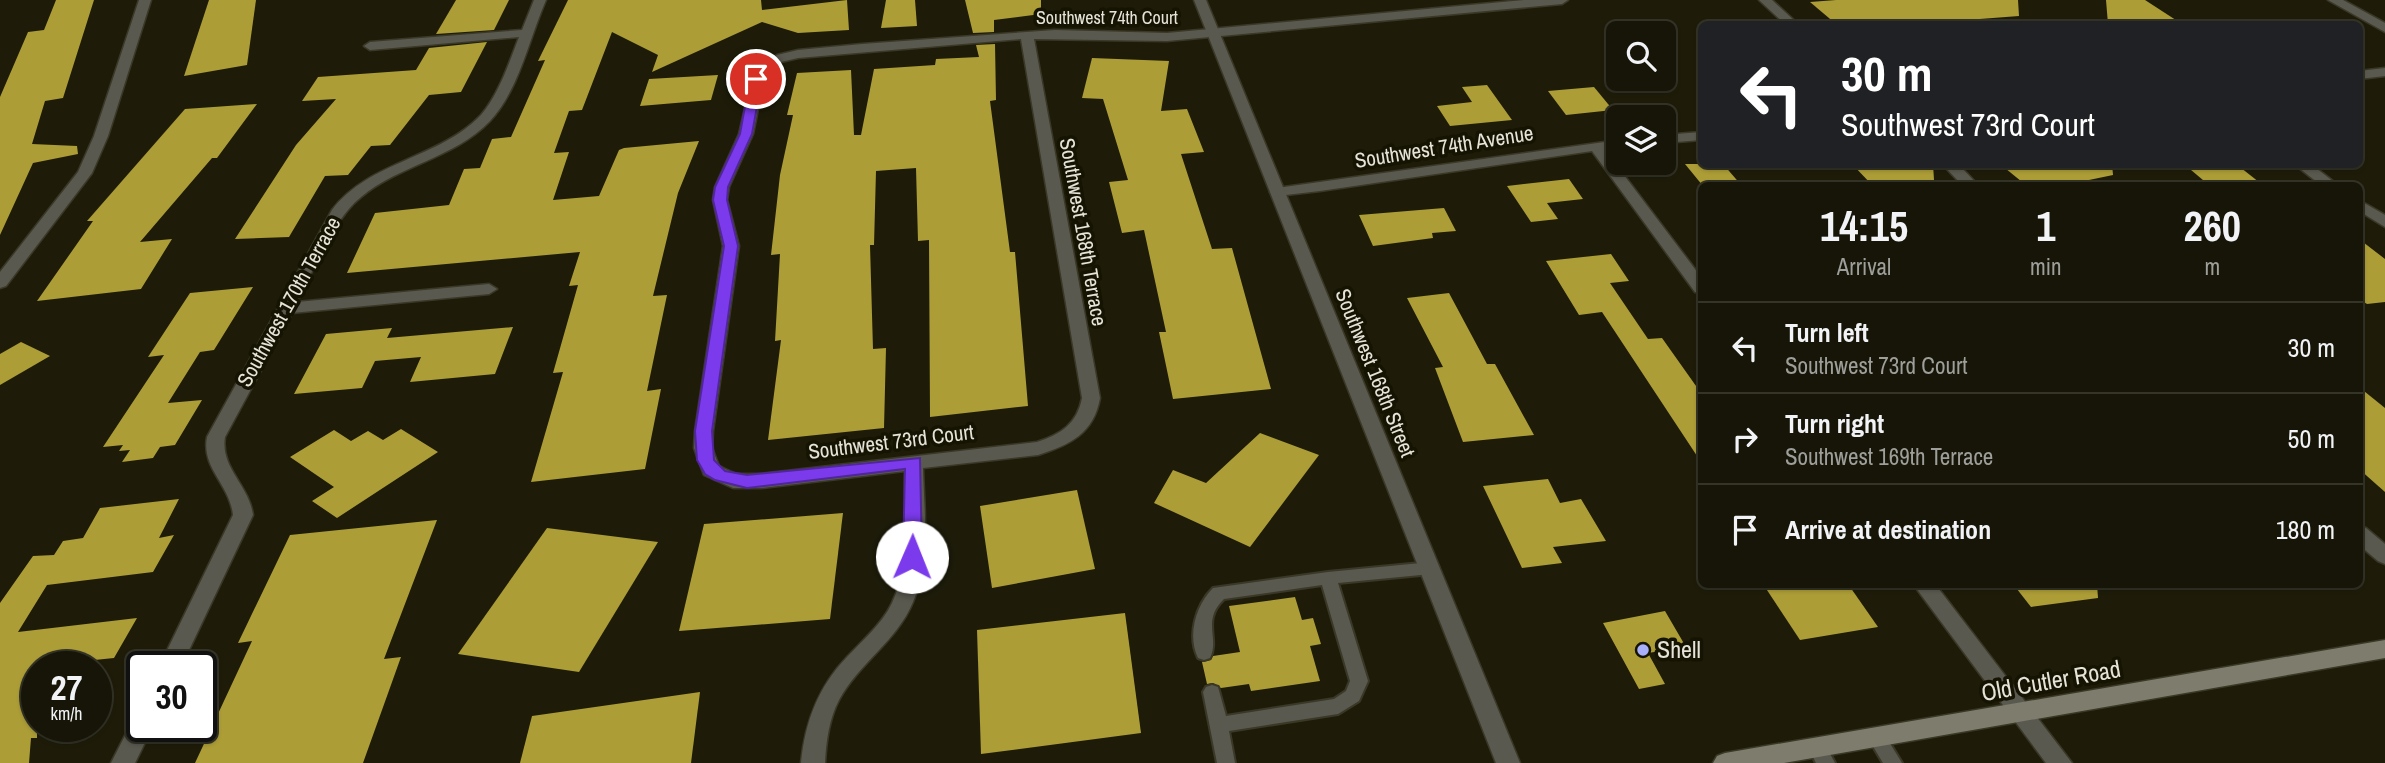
<!DOCTYPE html>
<html lang="en">
<head>
<meta charset="utf-8">
<style>
  :root { --surface:#161507; --page:#232215; --text:#f1f3f6; --muted:#9e9f9b; --line:#353428 }
  body { margin:0; font-family:"Archivo Narrow",sans-serif; background:var(--page); color:var(--text); height:100vh; display:flex; flex-direction:column; font-size:26px; white-space:nowrap }
  * { box-sizing:border-box; margin:0 }
  p { font-size:23px; color:var(--muted) }
  .icon { flex:none; width:38px; height:38px; fill:none; stroke:currentColor; stroke-width:2; stroke-linecap:round; stroke-linejoin:round }
  .map { position:relative; flex:1; overflow:hidden }
  .side { position:absolute; left:1698px; top:182px; width:665px; height:406px; display:flex; flex-direction:column; background:var(--surface); border-radius:10px; box-shadow:0 2px 5px #0004,0 0 0 2px var(--line) }
  .side>* { flex:none }
  .hud { position:absolute; left:1698px; top:21px; width:665px; height:147px; border-radius:10px; box-shadow:0 2px 5px #0004,0 0 0 2px var(--line); background:#202124; color:#fff; overflow:hidden }
  .buttons { position:absolute; left:1606px; top:21px; display:grid; gap:14px }
  .buttons a { display:grid; place-items:center; width:70px; height:70px; border-radius:10px; background:var(--surface); box-shadow:0 2px 5px #0004,0 0 0 2px var(--line); font-size:35px }
  .speed { position:absolute; left:21px; top:651px; display:flex; gap:14px; font-size:35px; font-weight:700; text-align:center }
  .speed>* { display:grid; place-content:center; width:91px; height:91px; border-radius:50%; background:var(--surface); box-shadow:0 2px 5px #0004,0 0 0 2px var(--line); line-height:1 }
  .speed small { font-size:18px; font-weight:400 }
  .speed .limit { border:4px solid #111; border-radius:10px; background:#fff; color:#111 }
  .pin { position:absolute; display:grid; place-items:center; width:60px; height:60px; color:#fff; margin:-30px; border:4px solid #fff; border-radius:50%; box-shadow:0 2px 7px #0007 }
  .me { position:absolute; width:77px; margin:-38px; rotate:1deg; stroke-linejoin:round; filter:drop-shadow(0 0 5px #0008) }
  .turn { display:flex; align-items:center; gap:24px; height:147px; padding:0 28px; font-size:32px }
  .turn .icon { width:91px; height:91px; stroke-width:2.5 }
  .turn b { display:block; font-size:49px; line-height:60px }
  .eta { display:flex; justify-content:space-evenly; align-items:center; height:119px; text-align:center }
  .eta b { font-size:42px; font-weight:700; line-height:49px }
  ul { padding:0; list-style:none }
  li { display:flex; align-items:center; gap:21px; height:91px; padding:0 28px; border-top:2px solid var(--line) }
  li div { flex:1 }
  li b { display:block; font-size:26px }
  li em { font-style:normal }
  .map>svg:first-child { display:block }
  .building { fill:#ac9d37 }
  .lines { fill:none; stroke-linecap:round; stroke-linejoin:round }
  .service-casing { stroke:#3a3826; stroke-width:4 }
  .minor-casing { stroke:#3a3826; stroke-width:3 }
  .tertiary-casing { stroke:#3a3826; stroke-width:3 }
  .secondary-casing { stroke:#3a3826; stroke-width:3 }
  .service { fill:#5a5950; fill-rule:evenodd }
  .minor { fill:#5a5950; fill-rule:evenodd }
  .tertiary { fill:#5a5950; fill-rule:evenodd }
  .secondary { fill:#7e7c6d; fill-rule:evenodd }
  .route { fill:#7c3aed; stroke:#51269a; stroke-width:2 }
  .poi-dot { fill:#a8b0fc; stroke:#151302; stroke-width:2.5 }
  .labels { text-anchor:middle; stroke-width:7; stroke-linejoin:round; paint-order:stroke }
  .far-street-label { font-size:18px; fill:#e6e4d8; stroke:#151302 }
  .street-label { font-size:21px; fill:#e6e4d8; stroke:#151302 }
  .near-poi-label { font-size:24px; fill:#e6e4d8; stroke:#151302; text-anchor:start }
  .near-street-label { font-size:24px; fill:#e6e4d8; stroke:#151302 }
</style>
</head>
<body>
<div class="map">
<svg width="2385" height="763" viewBox="0 0 2385 763">
  <rect width="100%" height="100%" fill="#1e1c09"/>
  <g class="building">
    <polygon points="56,0 94,0 63,98 45,101 32,144 77,146 78,154 33,163 0,235 0,97 28,32 44,30"/>
    <polygon points="209,0 256,0 247,65 184,76"/>
    <polygon points="456,0 509,0 494,30 436,34"/>
    <polygon points="568,0 761,0 762,10 847,0 849,30 798,33 762,22 652,72 658,55 612,32 582,110 569,111 554,153 569,152 553,200 599,196 619,150 624,148 699,141 678,193 653,296 667,295 647,391 661,389 645,469 531,482 563,372 553,373 578,285 569,286 580,252 347,273 375,213 449,205 464,169 480,168 492,139 511,137 545,60 538,61"/>
    <polygon points="886,0 915,0 917,26 881,28"/>
    <polygon points="965,0 1041,0 1041,14 994,20 994,32 973,33"/>
    <polygon points="1836,0 2018,0 2019,16 1914,24 1836,24 1810,2"/>
    <polygon points="2106,0 2145,0 2182,24 2108,24"/>
    <polygon points="487,42 461,92 429,95 390,145 371,146 348,175 325,176 289,237 235,239 296,145 336,99 302,101 318,77 416,70 429,48"/>
    <polygon points="995,44 996,100 990,101 1010,252 1015,252 1028,406 930,417 929,240 918,241 916,168 876,171 874,245 870,245 873,349 886,348 884,428 768,440 781,340 775,341 780,254 771,255 780,175 793,115 787,115 797,73 851,70 854,135 861,135 874,69 935,65 936,59 979,57 976,45"/>
    <polygon points="1092,58 1169,61 1161,111 1187,109 1204,152 1181,154 1212,249 1232,248 1271,389 1173,399 1159,332 1166,332 1144,230 1122,233 1109,182 1128,180 1103,99 1082,98"/>
    <polygon points="718,75 711,100 640,106 649,79"/>
    <polygon points="1487,85 1512,120 1450,126 1437,106 1472,102 1462,87"/>
    <polygon points="1594,87 1613,110 1566,115 1548,91"/>
    <polygon points="257,104 217,158 212,158 140,242 172,239 141,289 37,301 93,221 87,221 185,109"/>
    <polygon points="1685,164 1723,164 1742,186 1703,186"/>
    <polygon points="1852,164 1933,164 1934,180 1873,186"/>
    <polygon points="2000,164 2112,164 2113,175 2060,186 2027,186"/>
    <polygon points="2184,164 2236,164 2264,186 2210,186"/>
    <polygon points="1569,179 1583,199 1547,203 1558,219 1531,222 1507,186"/>
    <polygon points="1444,208 1456,231 1432,233 1433,238 1373,246 1359,215"/>
    <polygon points="2359,239 2385,259 2385,302 2367,304 2359,299"/>
    <polygon points="1611,254 1629,281 1610,283 1648,339 1662,338 1701,393 1701,462 1602,312 1579,315 1546,261"/>
    <polygon points="253,287 214,350 200,352 168,403 202,400 175,445 160,447 153,458 122,462 130,450 119,451 123,445 103,447 164,355 148,357 190,293"/>
    <polygon points="1449,293 1487,364 1495,364 1534,435 1463,442 1435,368 1443,367 1407,298"/>
    <polygon points="513,327 495,374 410,382 421,357 375,361 362,388 294,394 326,334 392,328 387,338"/>
    <polygon points="21,342 50,356 0,385 0,354"/>
    <polygon points="2359,387 2385,408 2385,492 2359,469"/>
    <polygon points="401,429 438,452 337,518 312,501 334,487 290,457 334,430 351,441 368,431 383,440"/>
    <polygon points="1260,433 1319,455 1250,547 1154,503 1173,470 1206,483"/>
    <polygon points="1548,479 1560,503 1581,499 1606,541 1553,547 1562,563 1522,568 1483,486"/>
    <polygon points="1077,490 1095,569 992,588 980,506"/>
    <polygon points="179,499 159,538 174,535 153,572 47,585 18,632 137,618 114,658 75,662 73,667 37,667 37,738 31,738 29,763 0,763 0,603 33,556 54,555 63,541 83,538 100,508"/>
    <polygon points="843,513 830,619 679,631 704,524"/>
    <polygon points="437,520 384,659 401,657 363,763 195,763 252,641 238,643 290,535"/>
    <polygon points="547,528 658,542 579,672 458,654"/>
    <polygon points="1763,584 1848,584 1878,627 1800,640"/>
    <polygon points="2013,584 2097,584 2098,598 2031,607"/>
    <polygon points="1295,597 1302,620 1313,618 1321,644 1310,646 1320,681 1251,691 1249,684 1221,688 1213,683 1207,684 1202,662 1211,660 1213,656 1240,652 1229,606"/>
    <polygon points="1665,611 1686,647 1648,653 1665,684 1639,689 1603,623"/>
    <polygon points="1125,613 1141,733 981,754 977,630"/>
    <polygon points="700,692 691,763 520,763 532,716"/>
  </g>
  <g class="lines">
    <g class="service-casing">
      <g id="service">
        <path d="M1431,562L1437,564L1439,568L1437,572L1431,574L1338,583L1368,681L1359,701L1338,714L1229,731L1235,763H1217L1203,692L1206,687L1212,685L1218,687L1226,716L1334,699L1346,691L1350,681L1322,585L1224,599C1201,621 1220,638 1210,658L1204,660L1198,658C1187,635 1196,605 1213,588L1328,572Z"/>
        <polygon points="1877,730 1883,732 1902,763 1883,763 1868,738 1871,732"/>
        <polygon points="1817,739 1823,741 1835,763 1816,763 1808,747 1811,741"/>
      </g>
    </g>
    <g class="minor-casing">
      <g id="minor">
        <polygon points="139,0 151,0 108,136 92,173 6,286 0,288 0,272 78,172 94,136"/>
        <path d="M534,0H546C529,39 519,90 490,121C455,158 399,165 361,197C333,219 314,270 297,302L489,284L497,289L489,294L292,313L225,437C220,468 249,485 253,515L181,667H159L233,515C230,485 201,468 207,437L332,210C369,161 439,159 481,115C499,94 509,63 519,37L370,50L364,46L370,42L522,30Z"/>
        <path d="M1524,0H1568L1562,4L1167,41L1034,39L1100,398C1094,433 1070,445 1038,455L923,468C924,512 931,560 913,602C897,641 859,663 839,700C829,719 826,742 825,763H801C805,722 818,687 847,657C863,640 882,624 892,603C911,563 904,514 905,471L761,488H733L704,475L694,448L695,431L723,246L713,200L715,187L739,134L754,70L777,55L798,50L862,44L1055,30L1167,33ZM1021,39L1082,398C1077,424 1061,434 1037,442L761,474H736L719,466L712,448L713,431L739,246L727,200L729,187L753,134L765,74L781,62L798,58Z"/>
        <polygon points="1759,0 1772,0 1798,24 1785,24"/>
        <polygon points="2328,0 2343,0 2385,23 2385,32"/>
        <polygon points="2385,68 2385,76 2359,79 2359,71"/>
        <polygon points="1701,132 1701,140 1664,143 1664,135"/>
        <polygon points="1619,140 1619,148 1605,150 1701,277 1701,293 1695,292 1592,151 1320,191 1277,196 1270,192 1277,188"/>
        <polygon points="1942,164 1958,164 1979,186 1963,186"/>
        <polygon points="2294,164 2311,164 2339,186 2322,186"/>
        <polygon points="2359,200 2385,215 2385,227 2359,211"/>
        <polygon points="2359,526 2366,528 2385,544 2385,564 2378,561 2359,545"/>
        <polygon points="1913,584 1935,584 2072,763 2046,763"/>
        <polygon points="142,715 142,726 153,726 135,763 111,763 134,718"/>
      </g>
    </g>
    <g class="tertiary-casing">
      <polygon id="tertiary" points="1194,0 1206,0 1520,763 1496,763"/>
    </g>
    <g class="secondary-casing">
      <polygon id="secondary" points="2385,640 2385,658 1784,763 1713,763 1717,756 1725,753"/>
    </g>
    <use href="#service" class="service"/>
    <use href="#minor" class="minor"/>
    <use href="#tertiary" class="tertiary"/>
    <use href="#secondary" class="secondary"/>
  </g>
  <polygon class="route" points="756,75 762,79 752,134 728,187 727,200 738,246 712,431 714,460 725,471 747,475 920,458 922,557 919,562 906,562 903,557 905,469 747,488 715,480 705,474 697,460 695,431 724,246 713,200 715,187 740,134 750,79"/>
  <circle class="poi-dot" cx="1643" cy="650" r="7"/>
  <g class="labels">
    <g class="far-street-label">
      <text x="1107" y="24">Southwest 74th Court</text>
    </g>
    <g class="street-label">
      <text transform="translate(1444 147) rotate(-9)" y="7">Southwest 74th Avenue</text>
      <text transform="translate(1083 232) rotate(80)" y="7">Southwest 168th Terrace</text>
      <text transform="translate(289 302) rotate(-61)" y="7">Southwest 170th Terrace</text>
      <text transform="translate(1375 373) rotate(68)" y="7">Southwest 168th Street</text>
      <text transform="translate(891 442) rotate(-7)" y="7">Southwest 73rd Court</text>
    </g>
    <g class="near-poi-label">
      <text x="1657" y="658">Shell</text>
    </g>
    <g class="near-street-label">
      <text transform="translate(2051 681) rotate(-10)" y="8">Old Cutler Road</text>
    </g>
  </g>
</svg>
<div class="buttons">
<a><svg class="icon" aria-label="search" viewBox="0 0 24 24"><circle cx="10" cy="10" r="6"/><path d="M15 15l6 6"/></svg></a>
<a><svg class="icon" aria-label="layers" viewBox="0 0 24 24"><path d="M12 4l9 5-9 5-9-5zM3 14l9 5 9-5"/></svg></a>
</div>
<div class="speed"><div>27<small>km/h</small></div><div class="limit">30</div></div>
<div class="pin" style="left:756px;top:79px;background:#d93025"><svg class="icon" aria-label="arrive" viewBox="0 0 24 24"><path d="M6 21V4h12l-3 4 3 4H6"/></svg></div>
<svg class="me" style="left:912px;top:557px" viewBox="-20 -20 40 40"><circle r="19" fill="#fff"/><path d="M0-13L10 11 0 6-10 11z" fill="#7c3aed"/></svg>
<div class="hud">
<div class="turn"><svg class="icon" aria-label="left" viewBox="0 0 24 24"><path d="M17 20v-9H6M10 6l-5 5 5 5"/></svg><div><b>30 m</b>Southwest 73rd Court</div></div>
</div>
<section class="side">
<div class="eta">
<div><b>14:15</b><p>Arrival</p></div>
<div><b>1</b><p>min</p></div>
<div><b>260</b><p>m</p></div>
</div>
<ul>
<li><svg class="icon" aria-label="left" viewBox="0 0 24 24"><path d="M17 20v-9H6M10 6l-5 5 5 5"/></svg><div><b>Turn left</b><p>Southwest 73rd Court</p></div><em>30 m</em></li>
<li><svg class="icon" aria-label="right" viewBox="0 0 24 24"><path d="M7 20v-9h11M14 6l5 5-5 5"/></svg><div><b>Turn right</b><p>Southwest 169th Terrace</p></div><em>50 m</em></li>
<li><svg class="icon" aria-label="arrive" viewBox="0 0 24 24"><path d="M6 21V4h12l-3 4 3 4H6"/></svg><div><b>Arrive at destination</b></div><em>180 m</em></li>
</ul>
</section>
</div>
</body>
</html>
